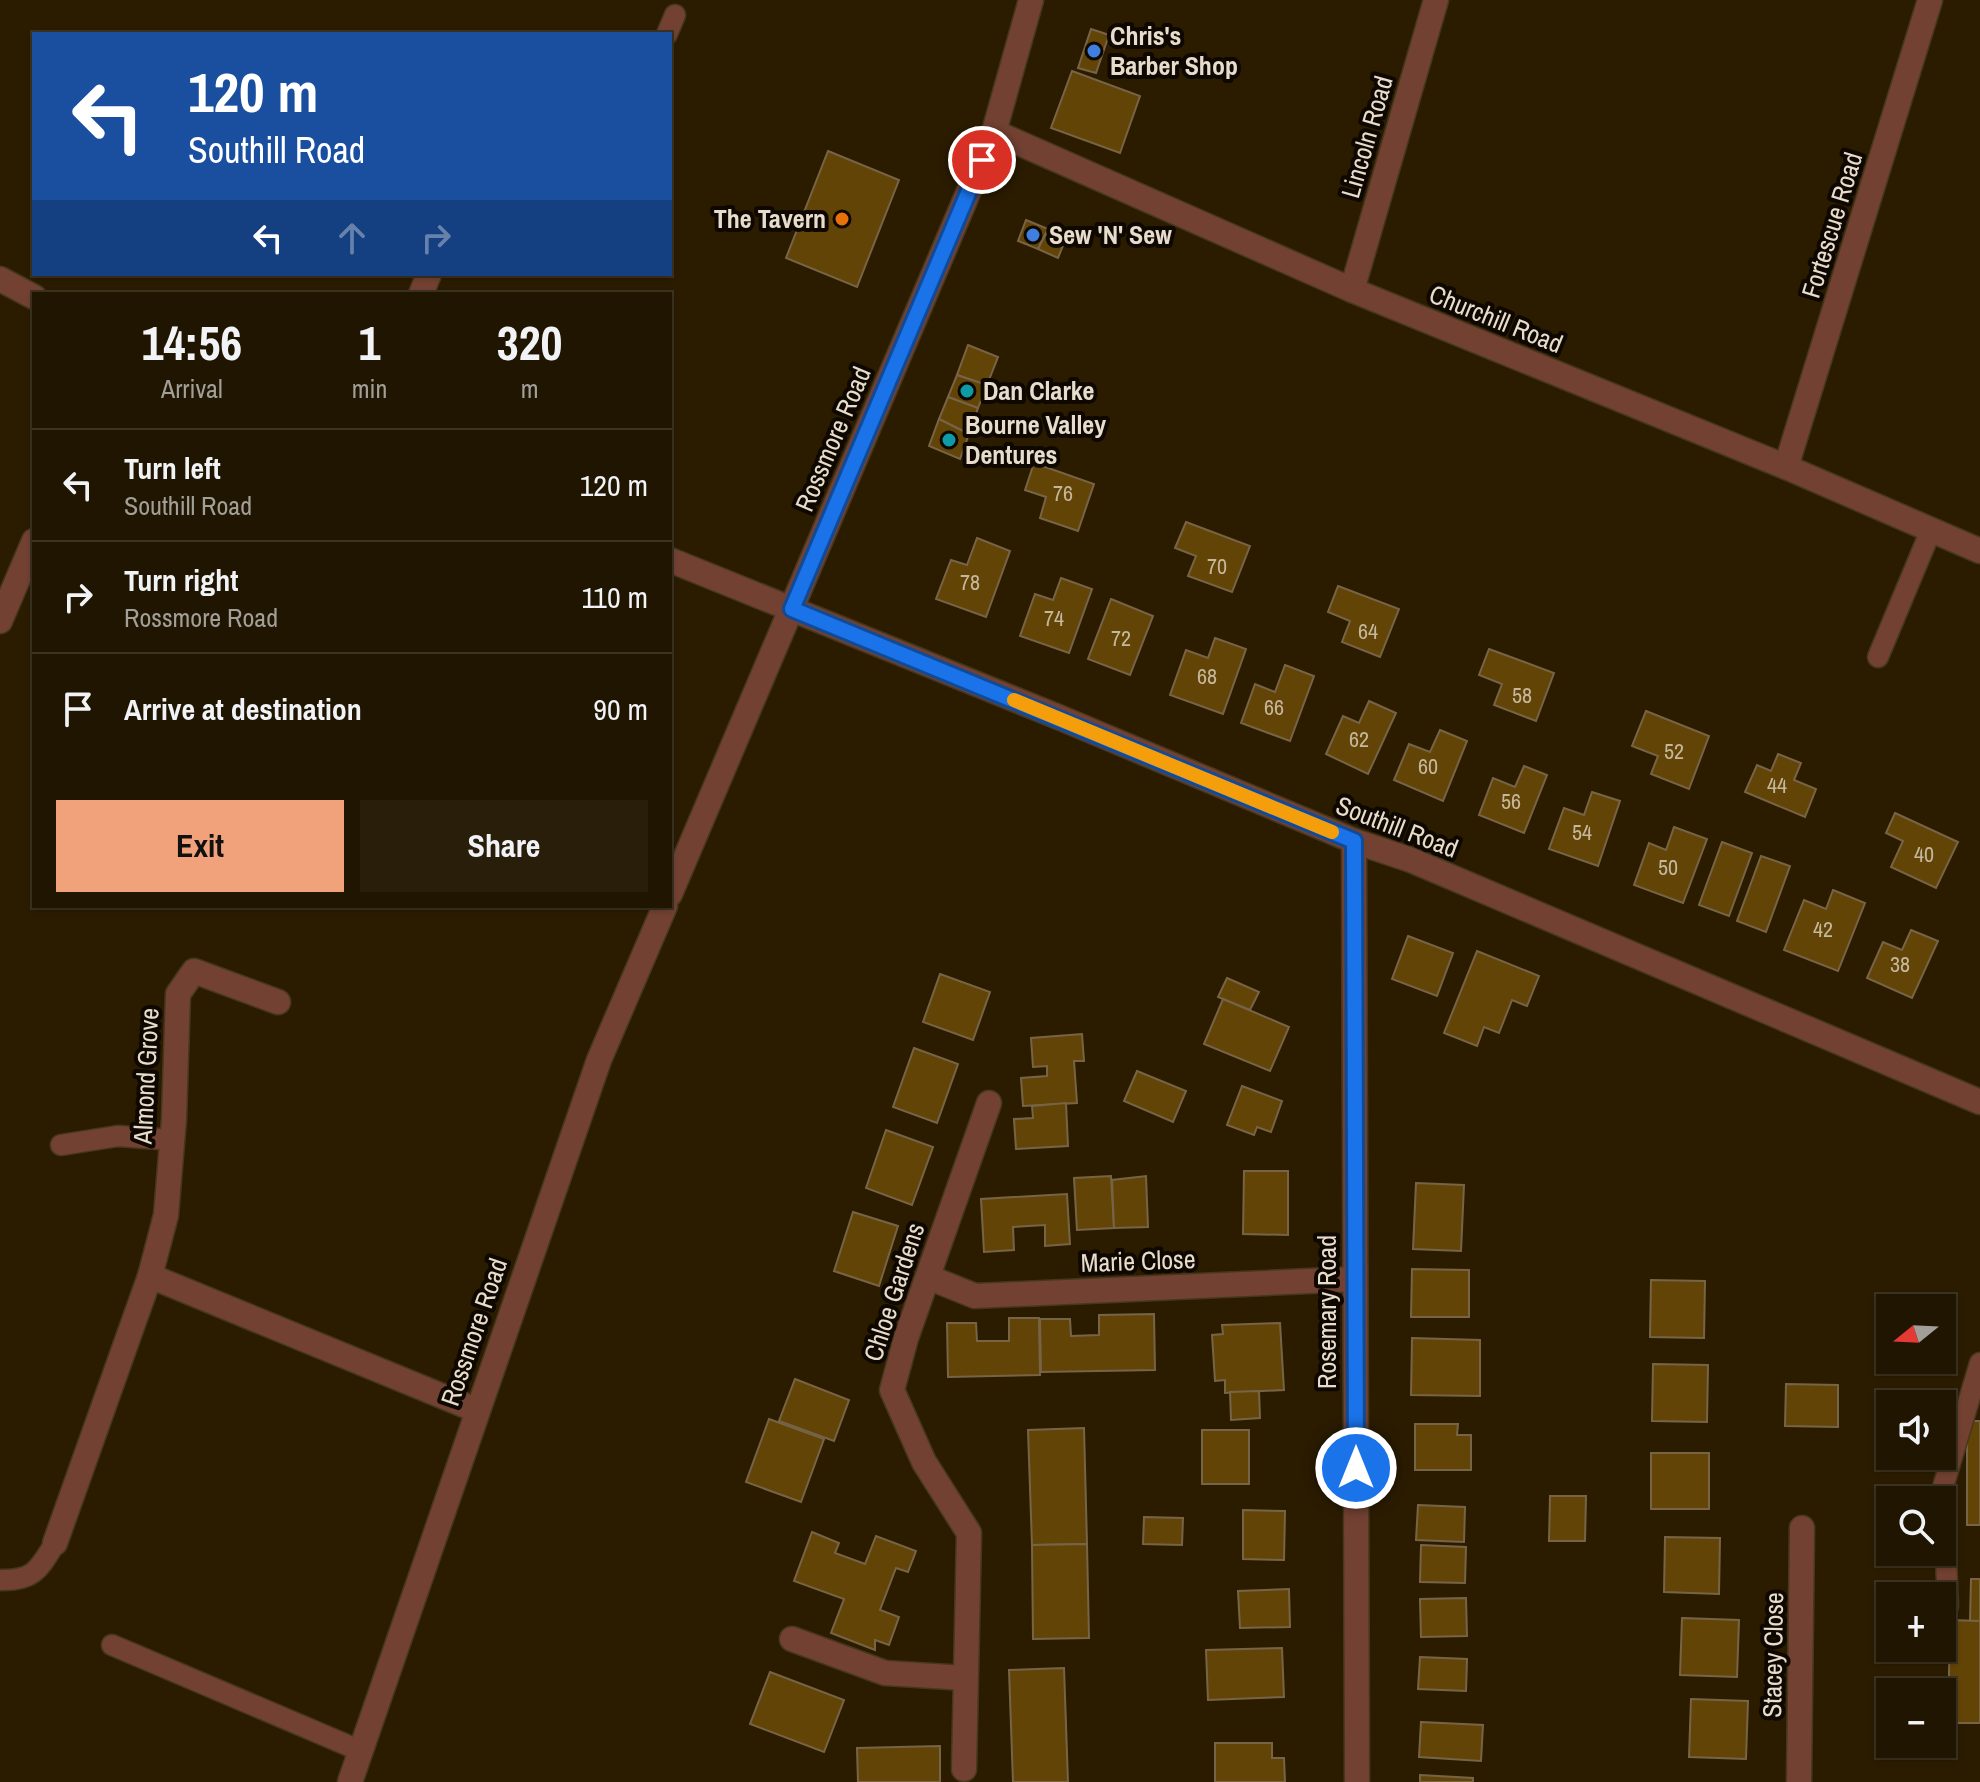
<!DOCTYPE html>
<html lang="en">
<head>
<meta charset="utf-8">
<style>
  :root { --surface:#201500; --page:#281e0a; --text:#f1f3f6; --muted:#a29f99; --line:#3d3422; --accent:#f1a27b }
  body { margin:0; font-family:"Archivo Narrow",sans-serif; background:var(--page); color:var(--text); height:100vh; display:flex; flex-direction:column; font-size:30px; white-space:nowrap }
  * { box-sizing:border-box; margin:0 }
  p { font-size:26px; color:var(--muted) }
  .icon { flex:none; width:44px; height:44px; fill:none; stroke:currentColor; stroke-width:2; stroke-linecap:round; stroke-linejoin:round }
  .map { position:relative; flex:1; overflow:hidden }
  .panel { position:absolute; left:32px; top:292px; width:640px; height:616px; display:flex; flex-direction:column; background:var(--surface); border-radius:0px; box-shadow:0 2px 6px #0004,0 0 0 2px var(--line) }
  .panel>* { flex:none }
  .hud { position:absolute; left:32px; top:32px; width:640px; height:244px; border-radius:0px; box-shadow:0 2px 6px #0004,0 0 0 2px var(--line); background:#1a4fa0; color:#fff; overflow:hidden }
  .needle { width:52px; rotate:252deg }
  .fabs { position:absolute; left:1876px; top:1294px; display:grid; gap:16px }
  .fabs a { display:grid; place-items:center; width:80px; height:80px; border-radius:0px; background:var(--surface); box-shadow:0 2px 6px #0004,0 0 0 2px var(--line); font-size:40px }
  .pin { position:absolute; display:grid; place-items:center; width:68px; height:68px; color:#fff; margin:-34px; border:4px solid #fff; border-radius:50%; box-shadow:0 2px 8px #0007 }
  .me { position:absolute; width:88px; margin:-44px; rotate:0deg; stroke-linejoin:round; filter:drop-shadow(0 0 6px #0008) }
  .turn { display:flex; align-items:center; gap:28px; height:168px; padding:0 24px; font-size:36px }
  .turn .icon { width:104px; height:104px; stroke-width:2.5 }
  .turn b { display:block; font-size:56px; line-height:68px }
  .lanes { display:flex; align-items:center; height:76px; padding:0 24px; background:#0003; justify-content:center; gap:40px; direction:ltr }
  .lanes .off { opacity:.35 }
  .eta { display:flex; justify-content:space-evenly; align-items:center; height:136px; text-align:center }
  .eta b { font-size:48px; font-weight:700; line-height:56px }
  .action { display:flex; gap:16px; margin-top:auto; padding:16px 24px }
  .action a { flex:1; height:92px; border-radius:0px; background:var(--accent); color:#111; font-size:32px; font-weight:700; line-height:92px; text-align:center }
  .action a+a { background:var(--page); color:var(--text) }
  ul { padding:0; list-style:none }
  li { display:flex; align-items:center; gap:24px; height:112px; padding:0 24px; border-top:2px solid var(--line) }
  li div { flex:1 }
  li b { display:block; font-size:30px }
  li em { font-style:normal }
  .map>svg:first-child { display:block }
  .building { fill:#624407; stroke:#776447; stroke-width:2 }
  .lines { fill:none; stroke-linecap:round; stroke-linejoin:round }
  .service-casing { stroke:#45371d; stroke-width:23 }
  .minor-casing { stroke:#45371d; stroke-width:27 }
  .service { stroke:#724132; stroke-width:20 }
  .minor { stroke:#724132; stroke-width:24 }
  .route-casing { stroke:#114b97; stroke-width:20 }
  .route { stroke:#1a73e8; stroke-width:14 }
  .slow { stroke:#f59e0b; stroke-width:14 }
  .shop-dot { fill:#3f7fe0; stroke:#0e0801; stroke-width:3 }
  .food-dot { fill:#e8710a; stroke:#0e0801; stroke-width:3 }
  .culture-dot { fill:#0f9aa8; stroke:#0e0801; stroke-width:3 }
  .labels { text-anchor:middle; stroke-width:8; stroke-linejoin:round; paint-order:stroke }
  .number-label { font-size:22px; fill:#c6b79c }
  .poi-label { font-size:26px; font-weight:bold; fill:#e8ddcd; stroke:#0e0801; text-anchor:start }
  .street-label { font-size:26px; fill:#e8ddcd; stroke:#0e0801 }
</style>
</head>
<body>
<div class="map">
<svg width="1980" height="1782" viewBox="0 0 1980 1782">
  <rect width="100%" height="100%" fill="#2b1c00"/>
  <g class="building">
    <polygon points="1091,29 1109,35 1096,73 1078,68"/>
    <polygon points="1072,71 1140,96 1120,153 1051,128"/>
    <polygon points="828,151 899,180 857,287 786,258"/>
    <polygon points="1026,220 1048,229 1038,249 1018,241"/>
    <polygon points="1048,229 1066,238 1058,258 1038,249"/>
    <polygon points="968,345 998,357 987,385 957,375"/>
    <polygon points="957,375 987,385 978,408 948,397"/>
    <polygon points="948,397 978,408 969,434 939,419"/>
    <polygon points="939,419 969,434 960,459 929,446"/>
    <polygon points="1034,463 1094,484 1078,531 1040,518 1046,497 1025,490"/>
    <polygon points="1186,522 1250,546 1232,592 1188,576 1196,556 1175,548"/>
    <polygon points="977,538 1010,551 986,617 936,599 951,560 967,565"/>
    <polygon points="1061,578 1092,589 1069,653 1020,636 1035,594 1053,600"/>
    <polygon points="1338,586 1399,609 1380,657 1342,642 1350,621 1328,612"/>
    <polygon points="1111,599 1153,616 1130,675 1088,659"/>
    <polygon points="1215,638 1246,649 1223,714 1170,695 1186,650 1208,658"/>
    <polygon points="1489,649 1554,673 1536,721 1494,705 1502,684 1479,675"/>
    <polygon points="1285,665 1314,676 1290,741 1241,723 1255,684 1275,692"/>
    <polygon points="1369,701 1396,713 1368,774 1326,754 1343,716 1359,723"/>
    <polygon points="1646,711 1709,736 1689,789 1651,774 1658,756 1632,746"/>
    <polygon points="1440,730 1467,741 1443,801 1394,780 1409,744 1430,752"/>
    <polygon points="1778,754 1801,763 1794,780 1816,789 1805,817 1745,792 1757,765 1771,771"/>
    <polygon points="1524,766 1547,775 1524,833 1479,815 1493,778 1515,787"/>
    <polygon points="1592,792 1620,801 1598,866 1549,849 1564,808 1584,815"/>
    <polygon points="1895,813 1958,842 1936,888 1891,867 1903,841 1886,833"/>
    <polygon points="1674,827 1707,839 1683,903 1634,885 1649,843 1666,850"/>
    <polygon points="1722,842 1752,853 1729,916 1699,905"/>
    <polygon points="1761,856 1790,866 1766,932 1737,921"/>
    <polygon points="1833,890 1865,903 1838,971 1784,950 1804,900 1826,909"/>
    <polygon points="1911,930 1938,941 1912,998 1867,978 1883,942 1902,950"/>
    <polygon points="1408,936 1453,953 1437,996 1392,979"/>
    <polygon points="1477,951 1539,976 1527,1006 1512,1000 1499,1033 1484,1027 1477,1046 1444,1033"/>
    <polygon points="940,974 990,992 973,1040 923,1022"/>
    <polygon points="1227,978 1259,992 1250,1010 1218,997"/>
    <polygon points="1223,999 1289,1027 1270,1071 1204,1044"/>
    <polygon points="1082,1034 1084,1061 1074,1061 1077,1103 1023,1106 1021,1078 1047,1076 1047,1066 1033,1067 1031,1038"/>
    <polygon points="914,1048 958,1064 937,1123 893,1107"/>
    <polygon points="1137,1071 1186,1091 1173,1122 1124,1101"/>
    <polygon points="1242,1086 1282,1101 1271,1132 1257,1127 1254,1135 1227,1125"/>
    <polygon points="1066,1103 1068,1146 1016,1149 1014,1119 1033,1118 1032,1106"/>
    <polygon points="886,1130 933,1147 912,1205 866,1188"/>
    <polygon points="1244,1171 1288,1171 1288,1235 1243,1234"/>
    <polygon points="1111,1176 1114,1228 1077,1230 1074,1178"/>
    <polygon points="1146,1176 1148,1227 1114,1228 1112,1180"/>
    <polygon points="1416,1183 1464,1185 1461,1251 1413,1249"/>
    <polygon points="1067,1194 1070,1244 1045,1246 1045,1225 1013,1227 1014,1250 984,1252 981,1199"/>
    <polygon points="853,1212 898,1226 879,1286 834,1271"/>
    <polygon points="1412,1269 1469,1270 1469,1317 1411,1317"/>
    <polygon points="1651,1280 1705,1281 1704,1338 1650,1337"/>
    <polygon points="1154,1314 1155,1370 1041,1372 1040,1319 1070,1319 1071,1336 1099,1335 1099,1315"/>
    <polygon points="1009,1318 1039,1318 1040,1375 948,1377 947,1323 976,1323 977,1341 1009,1341"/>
    <polygon points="1280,1323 1284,1390 1225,1393 1225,1380 1215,1381 1212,1335 1223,1334 1222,1325"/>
    <polygon points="1412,1338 1480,1340 1480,1396 1411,1395"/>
    <polygon points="1653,1364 1708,1365 1707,1422 1652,1421"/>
    <polygon points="795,1379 849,1400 834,1441 779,1421"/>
    <polygon points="1786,1384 1838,1385 1838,1427 1785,1426"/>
    <polygon points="1259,1391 1260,1418 1231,1420 1230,1392"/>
    <polygon points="769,1419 824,1439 801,1502 746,1482"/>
    <rect x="1967" y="1421" width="13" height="104"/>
    <polygon points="1415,1424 1458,1424 1457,1435 1471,1435 1471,1470 1415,1470"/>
    <polygon points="1084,1428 1087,1544 1032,1545 1028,1430"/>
    <rect x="1202" y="1430" width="47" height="54"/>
    <rect x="1651" y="1453" width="58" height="56"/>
    <polygon points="1550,1496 1586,1496 1585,1541 1549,1541"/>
    <polygon points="1418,1505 1465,1507 1464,1542 1416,1540"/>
    <polygon points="1243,1510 1285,1511 1284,1560 1243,1559"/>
    <polygon points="1144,1517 1183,1518 1182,1545 1143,1544"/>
    <polygon points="812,1532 839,1543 835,1553 865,1564 876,1536 916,1551 908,1572 896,1568 880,1610 899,1617 889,1645 875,1640 875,1650 831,1633 844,1599 794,1581"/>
    <polygon points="1665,1537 1720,1538 1719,1594 1664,1592"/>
    <polygon points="1087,1544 1089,1638 1033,1639 1032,1545"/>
    <polygon points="1421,1545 1466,1547 1465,1583 1420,1582"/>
    <polygon points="1971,1579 1980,1579 1980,1621 1970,1621"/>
    <polygon points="1289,1589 1290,1627 1240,1628 1238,1591"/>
    <polygon points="1466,1598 1467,1636 1421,1637 1420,1599"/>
    <polygon points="1682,1618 1739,1620 1737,1677 1680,1675"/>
    <polygon points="1950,1620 1980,1621 1980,1723 1948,1723"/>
    <polygon points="1282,1648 1284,1697 1208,1700 1206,1650"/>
    <polygon points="1420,1657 1467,1659 1466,1691 1418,1689"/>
    <polygon points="1064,1668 1068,1782 1013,1782 1009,1670"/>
    <polygon points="770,1672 844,1700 824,1752 750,1724"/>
    <polygon points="1691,1699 1748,1701 1746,1759 1689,1757"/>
    <polygon points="1421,1722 1483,1725 1481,1761 1419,1757"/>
    <polygon points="1215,1743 1272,1743 1272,1758 1284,1758 1285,1782 1215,1782"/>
    <polygon points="940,1746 940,1782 858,1782 857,1748"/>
    <polygon points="1420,1775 1473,1778 1473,1782 1420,1782"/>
  </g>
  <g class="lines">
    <g class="service-casing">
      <g id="service">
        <polyline points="667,34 675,15"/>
        <polyline points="1878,657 1931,530"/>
        <polyline points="61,1145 118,1136 172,1140"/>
        <path d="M0,1580C34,1581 39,1569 55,1543"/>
        <polyline points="1948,1606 1943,1487 1980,1363"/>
        <polyline points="112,1645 361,1751"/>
      </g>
    </g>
    <g class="minor-casing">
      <g id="minor">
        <polyline points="994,132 1352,290 1786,467 1980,551"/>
        <polyline points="0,279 34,297"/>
        <polyline points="1352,290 1436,0"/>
        <polyline points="421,294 429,274"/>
        <polyline points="1786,467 1930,0"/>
        <polyline points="670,560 1056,716 1354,841 1411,860 1980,1102"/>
        <polyline points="0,621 34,541"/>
        <polyline points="1354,841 1357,1782"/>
        <polyline points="670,894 994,132 1031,0"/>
        <polyline points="150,1276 476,1410"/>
        <polyline points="928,1277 975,1296 1355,1279"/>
        <polyline points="55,1543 150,1276 166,1215 174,1119 178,994 194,971 278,1002"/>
        <polyline points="792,1639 885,1673 965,1678"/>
        <polyline points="964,1769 969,1533 924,1462 892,1390 906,1338 989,1103"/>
        <polyline points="350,1782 599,1060 665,906"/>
        <polyline points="1799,1782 1802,1528"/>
      </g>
    </g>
    <use href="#service" class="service"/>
    <use href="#minor" class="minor"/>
  </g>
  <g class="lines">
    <g class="route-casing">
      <polyline id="route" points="982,160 792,609 1354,841 1356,1468"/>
    </g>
    <use href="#route" class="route"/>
    <polyline class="slow" points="1014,700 1332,832"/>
  </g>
  <g class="shop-dot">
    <circle cx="1094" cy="51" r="8"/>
    <circle cx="1033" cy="235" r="8"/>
  </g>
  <circle class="food-dot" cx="842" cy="219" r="8"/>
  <g class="culture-dot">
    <circle cx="967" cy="391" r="8"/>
    <circle cx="949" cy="440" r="8"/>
  </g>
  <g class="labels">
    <g class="number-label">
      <text x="1063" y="501">76</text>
      <text x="1217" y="574">70</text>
      <text x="970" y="590">78</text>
      <text x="1054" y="626">74</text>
      <text x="1368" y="639">64</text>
      <text x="1121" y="646">72</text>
      <text x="1207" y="684">68</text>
      <text x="1522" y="703">58</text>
      <text x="1274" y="715">66</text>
      <text x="1359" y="747">62</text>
      <text x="1674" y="759">52</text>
      <text x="1428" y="774">60</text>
      <text x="1777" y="793">44</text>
      <text x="1511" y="809">56</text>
      <text x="1582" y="840">54</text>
      <text x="1924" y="862">40</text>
      <text x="1668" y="875">50</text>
      <text x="1823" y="937">42</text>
      <text x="1900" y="972">38</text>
    </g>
    <g class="poi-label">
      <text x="1110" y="45">Chris's<tspan x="1110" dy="30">Barber Shop</tspan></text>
      <text x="826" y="228" text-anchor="end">The Tavern</text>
      <text x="1049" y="244">Sew 'N' Sew</text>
      <text x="983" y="400">Dan Clarke</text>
      <text x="965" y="434">Bourne Valley<tspan x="965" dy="30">Dentures</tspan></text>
    </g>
    <g class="street-label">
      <text transform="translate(1367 137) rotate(-74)" y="9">Lincoln Road</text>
      <text transform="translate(1832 225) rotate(-73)" y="9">Fortescue Road</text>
      <text transform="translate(1496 319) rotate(22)" y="9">Churchill Road</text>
      <text transform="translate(833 439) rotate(-67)" y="9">Rossmore Road</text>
      <text transform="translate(1397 827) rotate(21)" y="9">Southill Road</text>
      <text transform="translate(146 1076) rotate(-87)" y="9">Almond Grove</text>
      <text transform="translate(1138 1261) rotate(-2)" y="9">Marie Close</text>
      <text transform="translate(894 1292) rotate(-72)" y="9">Chloe Gardens</text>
      <text transform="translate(1327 1312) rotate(-90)" y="9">Rosemary Road</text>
      <text transform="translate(474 1332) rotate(-71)" y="9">Rossmore Road</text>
      <text transform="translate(1773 1655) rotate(-89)" y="9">Stacey Close</text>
    </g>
  </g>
</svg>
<div class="fabs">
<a><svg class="needle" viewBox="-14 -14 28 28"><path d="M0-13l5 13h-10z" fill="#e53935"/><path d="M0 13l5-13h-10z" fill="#a29f99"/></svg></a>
<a><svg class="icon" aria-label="sound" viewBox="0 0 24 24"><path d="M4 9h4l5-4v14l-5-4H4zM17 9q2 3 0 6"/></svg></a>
<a><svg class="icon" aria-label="search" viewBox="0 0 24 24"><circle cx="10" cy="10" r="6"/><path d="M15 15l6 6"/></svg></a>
<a>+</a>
<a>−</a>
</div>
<div class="pin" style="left:982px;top:160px;background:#d93025"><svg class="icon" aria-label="arrive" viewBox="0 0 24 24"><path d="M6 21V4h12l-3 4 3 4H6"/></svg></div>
<svg class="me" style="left:1356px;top:1468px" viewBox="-20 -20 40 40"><circle r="17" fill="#1a73e8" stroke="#fff" stroke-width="3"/><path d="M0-11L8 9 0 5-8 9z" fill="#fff"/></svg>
<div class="hud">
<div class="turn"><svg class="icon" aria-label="left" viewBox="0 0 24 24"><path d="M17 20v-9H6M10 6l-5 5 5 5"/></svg><div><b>120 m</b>Southill Road</div></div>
<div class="lanes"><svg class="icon" aria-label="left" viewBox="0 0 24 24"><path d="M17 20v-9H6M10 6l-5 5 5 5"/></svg><svg class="icon off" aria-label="ahead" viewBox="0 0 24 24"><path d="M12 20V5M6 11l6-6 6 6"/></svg><svg class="icon off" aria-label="right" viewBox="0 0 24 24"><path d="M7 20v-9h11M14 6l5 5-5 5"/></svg></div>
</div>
<section class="panel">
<div class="eta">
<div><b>14:56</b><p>Arrival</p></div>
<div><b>1</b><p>min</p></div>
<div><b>320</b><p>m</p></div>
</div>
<ul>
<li><svg class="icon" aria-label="left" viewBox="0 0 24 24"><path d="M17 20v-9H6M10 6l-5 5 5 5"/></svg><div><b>Turn left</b><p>Southill Road</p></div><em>120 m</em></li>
<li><svg class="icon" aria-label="right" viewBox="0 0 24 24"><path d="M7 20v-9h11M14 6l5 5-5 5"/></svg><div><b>Turn right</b><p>Rossmore Road</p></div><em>110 m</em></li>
<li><svg class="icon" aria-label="arrive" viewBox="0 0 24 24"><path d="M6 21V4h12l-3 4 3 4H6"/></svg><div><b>Arrive at destination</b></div><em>90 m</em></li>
</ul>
<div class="action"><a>Exit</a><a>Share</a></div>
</section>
</div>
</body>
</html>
